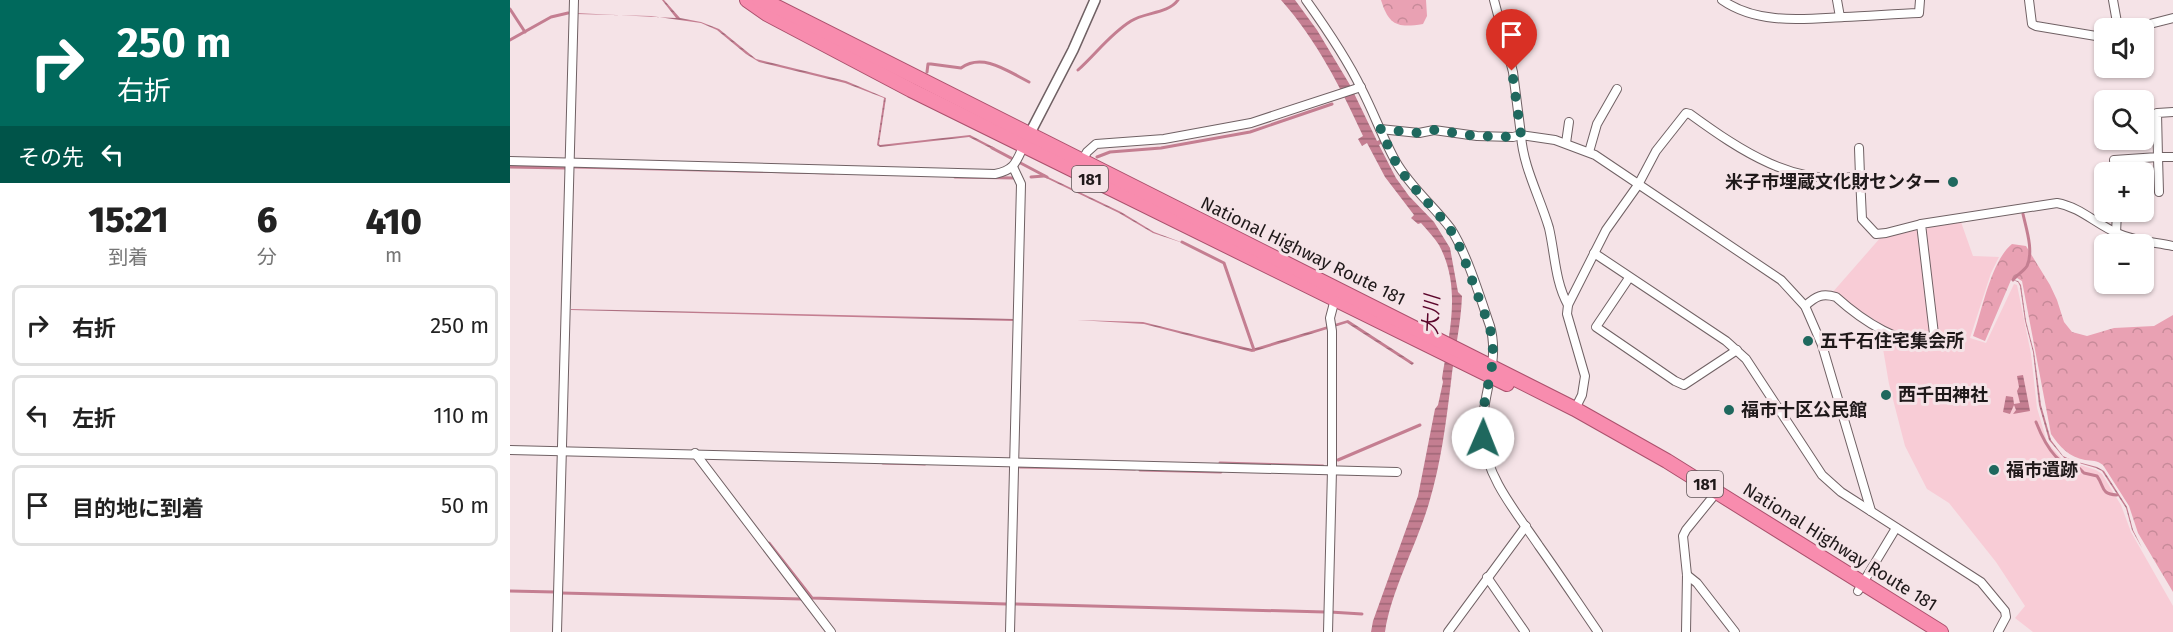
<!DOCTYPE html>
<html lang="ja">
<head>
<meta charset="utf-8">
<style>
  :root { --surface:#fff; --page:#f2f2f2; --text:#222; --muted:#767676; --line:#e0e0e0 }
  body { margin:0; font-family:"Fira Sans","Noto Sans JP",sans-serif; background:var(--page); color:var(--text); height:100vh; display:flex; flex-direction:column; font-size:22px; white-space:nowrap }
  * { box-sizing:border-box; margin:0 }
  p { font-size:20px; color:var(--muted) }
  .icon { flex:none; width:33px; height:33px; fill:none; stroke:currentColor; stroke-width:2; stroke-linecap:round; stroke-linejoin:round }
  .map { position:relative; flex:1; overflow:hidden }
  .details { display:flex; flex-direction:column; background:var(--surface); width:510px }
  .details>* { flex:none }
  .top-card { background:#00695c; color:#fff; overflow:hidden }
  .controls { position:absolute; left:1584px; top:18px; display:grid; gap:12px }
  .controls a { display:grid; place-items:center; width:60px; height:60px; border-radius:9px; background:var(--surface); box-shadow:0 2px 4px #0004; font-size:30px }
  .pin { position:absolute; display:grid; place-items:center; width:51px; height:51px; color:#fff; margin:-62px -26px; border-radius:50% 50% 50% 0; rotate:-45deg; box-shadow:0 0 6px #0007 }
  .pin .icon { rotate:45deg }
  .me { position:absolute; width:66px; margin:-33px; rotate:1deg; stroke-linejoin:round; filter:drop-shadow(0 0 4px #0008) }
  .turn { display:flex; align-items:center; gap:21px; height:126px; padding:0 18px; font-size:27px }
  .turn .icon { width:78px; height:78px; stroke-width:2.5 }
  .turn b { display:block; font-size:42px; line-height:51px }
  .then { display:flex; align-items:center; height:57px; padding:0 18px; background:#0003; gap:12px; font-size:22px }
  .eta { display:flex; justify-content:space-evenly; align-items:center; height:102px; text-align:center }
  .eta b { font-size:36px; font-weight:800; line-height:42px }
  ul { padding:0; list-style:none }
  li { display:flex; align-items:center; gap:18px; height:81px; margin:0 12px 9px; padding:0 6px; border:3px solid var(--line); border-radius:9px }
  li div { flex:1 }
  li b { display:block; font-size:22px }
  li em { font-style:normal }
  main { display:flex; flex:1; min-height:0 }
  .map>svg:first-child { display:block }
  .forest { fill:url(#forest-crowns) }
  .park { fill:#f8ccd6 }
  .water { fill:url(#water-rules) }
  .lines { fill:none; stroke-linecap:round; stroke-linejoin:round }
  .stream { stroke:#c47e91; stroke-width:3 }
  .minor-casing { stroke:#706164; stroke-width:10 }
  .tertiary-casing { stroke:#706164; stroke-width:12 }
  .trunk-casing { stroke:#ab516d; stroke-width:16 }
  .minor { stroke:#fff; stroke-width:8 }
  .tertiary { stroke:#fff; stroke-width:9 }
  .trunk { stroke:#f88cae; stroke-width:14 }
  .route { stroke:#1f685e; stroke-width:10; stroke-dasharray:0 18 }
  .poi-dot { fill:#1f685e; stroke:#f5e3e7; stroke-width:2 }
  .labels { text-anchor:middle; stroke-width:6; stroke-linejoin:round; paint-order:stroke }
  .shield { fill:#f5e3e7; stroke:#5f5658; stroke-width:1.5 }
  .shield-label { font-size:16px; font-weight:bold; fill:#1f191a }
  .poi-label { font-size:18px; font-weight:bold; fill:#1f191a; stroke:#f5e3e7; text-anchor:start }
  .street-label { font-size:18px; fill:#1f191a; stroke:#f5e3e7 }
  .water-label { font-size:20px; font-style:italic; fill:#5b042a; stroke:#f5e3e7 }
</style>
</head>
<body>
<main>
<section class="details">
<div class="top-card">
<div class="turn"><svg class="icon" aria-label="right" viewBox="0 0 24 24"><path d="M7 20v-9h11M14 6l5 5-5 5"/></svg><div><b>250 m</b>右折</div></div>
<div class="then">その先<svg class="icon" aria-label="left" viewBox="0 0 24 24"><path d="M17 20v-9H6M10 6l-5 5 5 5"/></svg></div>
</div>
<div class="eta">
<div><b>15:21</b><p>到着</p></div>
<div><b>6</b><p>分</p></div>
<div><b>410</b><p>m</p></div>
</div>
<ul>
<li><svg class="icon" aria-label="right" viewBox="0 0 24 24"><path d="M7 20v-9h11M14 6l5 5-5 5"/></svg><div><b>右折</b></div><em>250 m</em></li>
<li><svg class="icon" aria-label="left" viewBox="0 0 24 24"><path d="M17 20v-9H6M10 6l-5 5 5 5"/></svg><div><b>左折</b></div><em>110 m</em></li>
<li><svg class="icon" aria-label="arrive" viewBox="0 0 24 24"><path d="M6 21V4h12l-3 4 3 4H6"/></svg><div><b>目的地に到着</b></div><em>50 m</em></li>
</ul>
</section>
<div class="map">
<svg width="1663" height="632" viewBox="0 0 1663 632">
  <defs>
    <pattern id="forest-crowns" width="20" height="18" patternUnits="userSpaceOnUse" patternTransform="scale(1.5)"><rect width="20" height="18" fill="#e9a1b3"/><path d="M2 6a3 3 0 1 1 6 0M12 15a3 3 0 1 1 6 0" fill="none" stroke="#c78a99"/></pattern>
    <pattern id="water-rules" width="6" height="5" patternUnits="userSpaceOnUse" patternTransform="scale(1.5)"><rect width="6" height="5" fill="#c47e91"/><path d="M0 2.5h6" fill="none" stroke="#9f6676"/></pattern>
  </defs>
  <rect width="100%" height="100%" fill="#f5e3e7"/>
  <g class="forest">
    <path d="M871,0H916L917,16L913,24C888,28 879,26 871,0Z"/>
    <path d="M1502,244L1516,246L1540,285L1547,300L1554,322L1562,332L1577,336L1604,328L1644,326L1663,315V592L1628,533L1619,506L1593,465C1587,460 1582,461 1575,460C1559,457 1550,447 1541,434L1512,281L1507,278L1501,280L1475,341L1463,336C1472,311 1481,261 1502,244Z"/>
  </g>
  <g class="park">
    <path d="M1451,222L1463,256L1489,257L1481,273L1460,338L1476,343L1504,284L1507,285L1521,354L1527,408L1537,442L1552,459L1586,470L1592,474L1611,505L1621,532L1663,606V632H1523L1505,618L1515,606L1486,562L1439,503L1417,489L1395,446L1379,384L1370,331C1387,341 1407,355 1425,339L1415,231L1418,227Z"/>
    <polygon points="1405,228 1409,232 1420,330 1417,337 1390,336 1322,293 1371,237"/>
  </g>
  <g class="water">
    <polygon points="152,0 154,0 170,18 191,22 209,29 246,59 336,81 376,98 369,144 370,145 460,135 485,148 484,150 459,137 370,147 367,145 374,98 335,83 249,62 236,54 207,30 191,23 141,16 66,14 66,13 166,18"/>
    <path d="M771,0H785L807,30L840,85L867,141L872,139L874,142L869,145L886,178L899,196L924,222L940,248L948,292L952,296C951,325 944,353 941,382C936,423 931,463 919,503C907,544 881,591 875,632H861L863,621L908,496L925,409L928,405L933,382L932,378C939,334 952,288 929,245C924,237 917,230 911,223L908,224L901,218L904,215L875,177L857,143L852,146L848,139L853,136C831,88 806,39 771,0Z"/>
    <polygon points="534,175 611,212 644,232 676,244 643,233 609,213 534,177"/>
    <polygon points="1503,280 1508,281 1511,285 1516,321 1524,352 1531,405 1541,440 1553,456 1564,461 1587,467 1594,471 1617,507 1623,530 1632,548 1622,530 1616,508 1592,471 1586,468 1555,459 1539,440 1529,405 1523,352 1515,321 1510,286 1508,282"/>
    <polygon points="61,309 504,319 503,321 61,310"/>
    <polygon points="567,320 633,322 742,349 838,320 904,363 902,365 837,323 742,352 634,324"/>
    <polygon points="1513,375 1520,411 1503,414 1506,410 1504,405 1500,414 1493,412 1496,396 1503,397 1504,404 1510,403 1507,391 1509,387 1507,376"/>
  </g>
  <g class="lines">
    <g class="stream">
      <polyline points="0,9 15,32"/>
      <polyline points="0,40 41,17 58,13"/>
      <path d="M568,70C586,54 600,34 621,21C635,12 658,14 668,0"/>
      <path d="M417,72L418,64H421L451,68C473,52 499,72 519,82"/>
      <polyline points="482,148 537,177"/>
      <polyline points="587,157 600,152 651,148 740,132 822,104"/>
      <polyline points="0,167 55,168"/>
      <polyline points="65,167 324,173"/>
      <polyline points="445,177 505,178"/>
      <polyline points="521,177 534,176"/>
      <polyline points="672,242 714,263 744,350"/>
      <path d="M1503,280C1507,275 1514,271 1517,266C1524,251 1516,228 1513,214"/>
      <path d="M1526,422C1533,440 1547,468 1569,468L1574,473L1587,476C1595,487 1590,494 1607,495"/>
      <polyline points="828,460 910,425"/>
      <polyline points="373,463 415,464"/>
      <polyline points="710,463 813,466"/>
      <polyline points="510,467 625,469"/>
      <polyline points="630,470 711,472"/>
      <polyline points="259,543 302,598 496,604"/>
      <polyline points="0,591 45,592"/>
      <polyline points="51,593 292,599"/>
      <polyline points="504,604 815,612"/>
      <polyline points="820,612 852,614"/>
    </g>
    <g class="minor-casing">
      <g id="minor">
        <path d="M796,0C816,28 836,57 851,88C864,113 873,139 886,162C901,188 924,206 941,229C957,254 970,297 980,326C991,364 969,400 973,438C977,479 1007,513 1029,546C1049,574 1068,603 1088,632"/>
        <path d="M1212,0C1248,25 1294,19 1334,17C1359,16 1384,14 1409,13L1410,0"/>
        <polyline points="1327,0 1330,17"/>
        <polyline points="1519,0 1522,24 1526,26 1586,36 1594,35"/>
        <polyline points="1603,0 1608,28"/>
        <polyline points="1624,28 1663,18"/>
        <polyline points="870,129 909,133 924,130 967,136 1003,137 1011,135 1003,72 984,0"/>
        <polyline points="1056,143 1059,122"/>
        <polyline points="1349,148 1350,176"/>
        <polyline points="1079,152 1087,124 1107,89"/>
        <path d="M0,161L485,174C505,170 506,162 514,145"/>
        <polyline points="572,161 577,152 586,144 654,139 741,123 851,87"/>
        <polyline points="1605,172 1604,160 1648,157 1647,113 1663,112"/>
        <polyline points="1649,192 1648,157 1663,157"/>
        <polyline points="1606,233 1607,212"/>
        <polyline points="1084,253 1216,341 1236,359 1312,475 1331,492 1471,582 1495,611 1496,617 1488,632"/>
        <polyline points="1119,278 1086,327 1165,381 1174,385 1227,350"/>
        <path d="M1058,305C1045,282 1045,254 1039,228C1030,197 1013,167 1011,135L1045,140L1085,155L1271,280L1295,306L1312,345L1361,511"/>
        <path d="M1295,306C1306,296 1312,293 1326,297C1346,315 1399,356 1424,334L1411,224L1547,203C1570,207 1586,224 1607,233C1624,241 1644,242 1663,246"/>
        <path d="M1064,411L1072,395L1075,376L1057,314L1058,305L1096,230L1128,185L1146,151L1176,113L1180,114C1231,151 1285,188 1350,176L1352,219L1366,234L1376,233L1411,224"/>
        <polyline points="0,450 887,472"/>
        <polyline points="185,453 321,632"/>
        <polyline points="1177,575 1187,583 1225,632"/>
        <polyline points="977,577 1015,632"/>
        <polyline points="1348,591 1386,528"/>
        <polyline points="47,632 64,0"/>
        <polyline points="500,632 511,184 503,167"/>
        <polyline points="818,632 822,470 822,331 820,318 825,299"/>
        <polyline points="938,632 1016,526"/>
        <polyline points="1176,632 1177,575 1173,536 1176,530 1202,498"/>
      </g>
    </g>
    <g class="tertiary-casing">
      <polyline id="tertiary" points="518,137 563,50 585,0"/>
    </g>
    <g class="trunk-casing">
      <g id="trunk">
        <polyline points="237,0 257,14 401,90 997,384"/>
        <polyline points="249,0 267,7 1065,409 1157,461 1431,632"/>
      </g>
    </g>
    <use href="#minor" class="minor"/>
    <use href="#tertiary" class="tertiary"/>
    <use href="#trunk" class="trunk"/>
  </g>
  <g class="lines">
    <polyline class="route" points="973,438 973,410 982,366 983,345 980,328 947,240 936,223 899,182 886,163 870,129 909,133 924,130 966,136 1003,137 1011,135 1002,71"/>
  </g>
  <g class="poi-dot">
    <circle cx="1443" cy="182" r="6"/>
    <circle cx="1298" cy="341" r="6"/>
    <circle cx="1376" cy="395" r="6"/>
    <circle cx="1219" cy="410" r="6"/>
    <circle cx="1484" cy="470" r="6"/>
  </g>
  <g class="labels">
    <g class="shield">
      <rect x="562" y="166" width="36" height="26" rx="4.5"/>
      <rect x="1177" y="471" width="36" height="26" rx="4.5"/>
    </g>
    <g class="shield-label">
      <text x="580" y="185">181</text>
      <text x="1195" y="490">181</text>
    </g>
    <g class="poi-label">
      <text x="1431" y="188" text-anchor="end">米子市埋蔵文化財センター</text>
      <text x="1310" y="347">五千石住宅集会所</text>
      <text x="1388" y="401">西千田神社</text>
      <text x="1231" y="416">福市十区公民館</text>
      <text x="1496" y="476">福市遺跡</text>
    </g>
    <g class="street-label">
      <text transform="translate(793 251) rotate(26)" y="6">National Highway Route 181</text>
      <text transform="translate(1330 547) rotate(32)" y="6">National Highway Route 181</text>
    </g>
    <g class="water-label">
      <text transform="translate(921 315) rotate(-87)" y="7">大川</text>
    </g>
  </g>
</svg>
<div class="controls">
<a><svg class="icon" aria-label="sound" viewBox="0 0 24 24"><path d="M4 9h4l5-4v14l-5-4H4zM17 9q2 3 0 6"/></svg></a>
<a><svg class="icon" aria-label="search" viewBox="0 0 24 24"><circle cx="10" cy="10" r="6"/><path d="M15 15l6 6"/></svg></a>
<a>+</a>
<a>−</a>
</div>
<div class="pin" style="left:1002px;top:71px;background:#d93025"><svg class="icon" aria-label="arrive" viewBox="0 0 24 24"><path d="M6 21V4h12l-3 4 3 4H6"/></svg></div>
<svg class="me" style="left:973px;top:438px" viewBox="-20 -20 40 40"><circle r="19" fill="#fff"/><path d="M0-13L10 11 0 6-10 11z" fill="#1f685e"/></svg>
</div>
</main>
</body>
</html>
